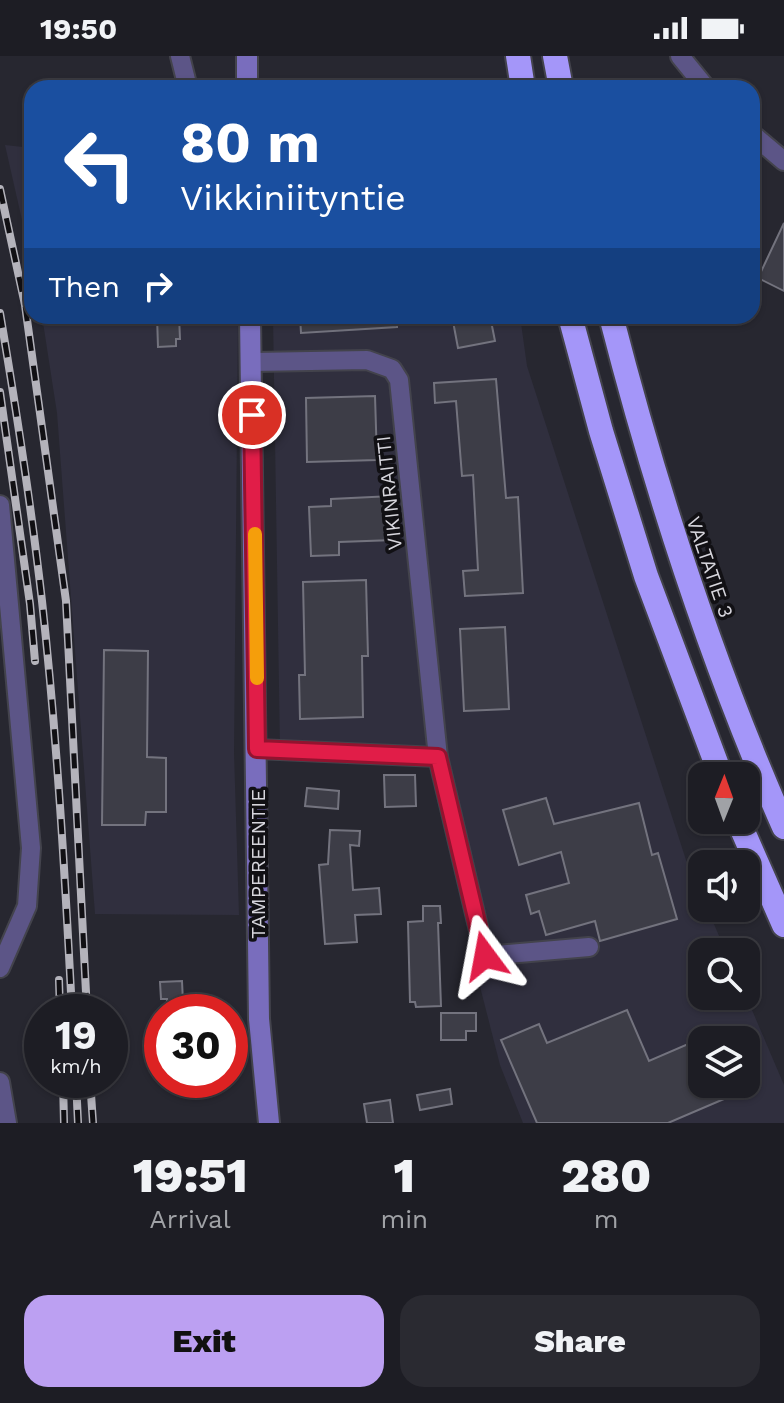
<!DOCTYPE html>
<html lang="en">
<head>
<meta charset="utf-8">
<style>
  :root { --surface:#1d1d24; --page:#2a2a31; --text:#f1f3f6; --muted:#a0a2a6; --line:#3b3b41; --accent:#bca0f2 }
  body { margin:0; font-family:"Work Sans",sans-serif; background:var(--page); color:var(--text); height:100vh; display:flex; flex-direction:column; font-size:30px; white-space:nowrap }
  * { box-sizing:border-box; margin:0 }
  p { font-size:26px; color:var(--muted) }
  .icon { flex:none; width:44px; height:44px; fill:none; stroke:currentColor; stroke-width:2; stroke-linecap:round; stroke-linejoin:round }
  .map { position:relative; height:1067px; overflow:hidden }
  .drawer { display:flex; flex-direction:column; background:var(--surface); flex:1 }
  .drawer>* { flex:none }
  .guide { position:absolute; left:24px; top:24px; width:736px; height:244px; border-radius:24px; box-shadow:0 2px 6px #0004,0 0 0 2px var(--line); background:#1a4fa0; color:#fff; overflow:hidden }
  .needle { width:52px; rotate:1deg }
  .controls { position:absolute; left:688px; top:706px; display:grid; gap:16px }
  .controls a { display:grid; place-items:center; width:72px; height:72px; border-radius:16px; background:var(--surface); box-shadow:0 2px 6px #0004,0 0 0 2px var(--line); font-size:40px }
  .speed { position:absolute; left:24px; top:938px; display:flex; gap:16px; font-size:40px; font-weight:700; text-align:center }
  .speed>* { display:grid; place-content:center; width:104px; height:104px; border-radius:50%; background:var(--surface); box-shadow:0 2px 6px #0004,0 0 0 2px var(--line); line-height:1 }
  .speed small { font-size:20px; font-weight:400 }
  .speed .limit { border:12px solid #d22; background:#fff; color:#111 }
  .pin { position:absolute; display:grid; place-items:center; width:68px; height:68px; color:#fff; margin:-34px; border:4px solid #fff; border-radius:50%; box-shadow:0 2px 8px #0007 }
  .me { position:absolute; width:88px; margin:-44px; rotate:347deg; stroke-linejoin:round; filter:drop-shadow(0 0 6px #0008) }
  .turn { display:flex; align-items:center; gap:28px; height:168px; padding:0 24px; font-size:36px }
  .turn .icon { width:104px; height:104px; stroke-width:2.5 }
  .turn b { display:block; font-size:56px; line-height:68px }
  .then { display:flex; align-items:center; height:76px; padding:0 24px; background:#0003; gap:16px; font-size:30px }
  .eta { display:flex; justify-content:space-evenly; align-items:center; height:136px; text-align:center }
  .eta b { font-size:48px; font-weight:800; line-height:56px }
  .primary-button { display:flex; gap:16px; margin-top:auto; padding:16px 24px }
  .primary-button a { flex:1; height:92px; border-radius:24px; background:var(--accent); color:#111; font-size:32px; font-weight:800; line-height:92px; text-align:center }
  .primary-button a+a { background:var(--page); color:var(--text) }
  .status { display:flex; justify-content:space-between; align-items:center; height:56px; padding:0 40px; background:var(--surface); direction:ltr }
  .status svg { height:22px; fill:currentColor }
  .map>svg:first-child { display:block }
  .built { fill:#302f3e; fill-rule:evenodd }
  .building { fill:#3d3d47; stroke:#73737e; stroke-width:2 }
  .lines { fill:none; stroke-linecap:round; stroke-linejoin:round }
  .minor-casing { stroke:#43434c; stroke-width:22 }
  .secondary-casing { stroke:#43434c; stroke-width:24 }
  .motorway-casing { stroke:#43434c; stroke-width:28 }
  .minor { stroke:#5c5587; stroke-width:18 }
  .secondary { stroke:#796dbd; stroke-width:20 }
  .motorway { stroke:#a496f9; stroke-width:24 }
  .rail-casing { stroke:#b4b3bb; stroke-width:8 }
  .rail { stroke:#111014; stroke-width:5; stroke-dasharray:15; stroke-linecap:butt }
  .route-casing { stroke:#92132f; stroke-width:20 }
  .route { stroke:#e11d48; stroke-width:14 }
  .slow { stroke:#f59e0b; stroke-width:14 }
  .labels { text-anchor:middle; stroke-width:7; stroke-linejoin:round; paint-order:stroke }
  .street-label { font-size:20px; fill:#d6d5dc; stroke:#111014 }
</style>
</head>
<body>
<div class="status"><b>19:50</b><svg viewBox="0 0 49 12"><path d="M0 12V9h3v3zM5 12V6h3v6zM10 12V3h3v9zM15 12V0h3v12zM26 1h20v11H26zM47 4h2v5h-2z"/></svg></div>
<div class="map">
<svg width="784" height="1067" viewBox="0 0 784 1067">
  <rect width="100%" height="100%" fill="#272730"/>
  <g class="built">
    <polygon points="5,89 32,92 32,208"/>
    <polygon points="42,260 238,260 234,697 239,859 95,858 57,357"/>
    <path d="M273,260H520L527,310L686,804L702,840V852H707L726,896H702V940H746L784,1029V1067H523L500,1009L473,903L485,900L438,701L280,693ZM702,984H746V1028H702Z"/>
  </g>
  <g class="building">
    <polygon points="784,167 784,235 758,222"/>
    <polygon points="157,260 179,260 180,283 176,283 176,290 158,291"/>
    <polygon points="300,260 397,260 397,271 301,277"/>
    <polygon points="452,260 490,260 495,285 458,292"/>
    <polygon points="496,323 506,442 518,441 523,537 465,540 463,515 478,514 473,419 462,420 456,345 435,347 434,327"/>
    <polygon points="375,340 377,404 307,406 306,342"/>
    <polygon points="392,440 394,484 339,486 339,499 311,500 309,451 331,450 331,443"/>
    <polygon points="366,524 368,600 362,600 363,661 300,663 299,619 305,619 303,526"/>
    <polygon points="505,571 509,653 464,655 460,573"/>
    <polygon points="104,594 148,595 147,701 166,702 166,756 146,756 145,769 102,769"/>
    <polygon points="384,719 415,719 416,750 385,751"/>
    <polygon points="307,732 339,735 338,753 305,750"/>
    <polygon points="546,742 554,768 639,747 652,799 658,797 677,863 600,885 595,865 546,879 539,855 531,858 526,839 569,827 561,796 519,809 503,754"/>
    <polygon points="330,774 360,775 359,790 350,789 353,834 379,832 381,858 355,859 357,886 325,888 319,809 328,808"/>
    <polygon points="423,850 440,850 441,867 438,867 441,950 416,951 415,946 410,946 408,866 423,865"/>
    <polygon points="182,925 183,946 167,947 167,943 161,943 160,926"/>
    <polygon points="627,954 649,1005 702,982 702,1028 759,1028 668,1067 537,1067 501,984 539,968 547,987"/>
    <polygon points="441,957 476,957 476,975 466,975 466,984 441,984"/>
    <polygon points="450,1033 452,1048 420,1054 417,1039"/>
    <polygon points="390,1044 393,1067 367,1067 364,1048"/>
  </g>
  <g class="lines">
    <g class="minor-casing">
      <g id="minor">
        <polyline points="180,0 188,32"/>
        <polyline points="680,0 706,32"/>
        <polyline points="752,78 784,105"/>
        <polyline points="251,306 367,304 392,313 399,324 438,701 485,900 589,891"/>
        <polyline points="0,449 31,792 27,850 0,912"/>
        <polyline points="257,693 438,701"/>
        <polyline points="0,1026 7,1067"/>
      </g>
    </g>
    <g class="secondary-casing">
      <g id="secondary">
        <polyline points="247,0 247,32"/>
        <polyline points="250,260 259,963 269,1067"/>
      </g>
    </g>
    <g class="motorway-casing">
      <g id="motorway">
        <polyline points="518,0 523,32"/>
        <polyline points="555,0 561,32"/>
        <polyline points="570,260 601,375 646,520 721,720"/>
        <path d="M611,260C656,435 711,606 784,771"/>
        <polyline points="738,764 784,869"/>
      </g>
    </g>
    <use href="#minor" class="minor"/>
    <use href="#secondary" class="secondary"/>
    <use href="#motorway" class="motorway"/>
    <g class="rail-casing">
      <g id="rail">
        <polyline points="0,133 25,249 66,545 87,956"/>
        <path d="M0,257C16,352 31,448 42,545C57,681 65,819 72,956"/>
        <polyline points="0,336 30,548 35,605"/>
        <polyline points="59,924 60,956"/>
        <polyline points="63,1024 64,1067"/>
        <polyline points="76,1024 78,1067"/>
        <polyline points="90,1024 93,1067"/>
      </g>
    </g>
    <use href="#rail" class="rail"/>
  </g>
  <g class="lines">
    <g class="route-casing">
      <polyline id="route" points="252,359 257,693 438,701 485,900"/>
    </g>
    <use href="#route" class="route"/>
    <polyline class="slow" points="255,478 257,622"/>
  </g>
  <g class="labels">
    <g class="street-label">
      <text transform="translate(389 437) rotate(-96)" y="7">VIKINRAITTI</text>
      <text transform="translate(710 511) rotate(71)" y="7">VALTATIE 3</text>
      <text transform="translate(258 808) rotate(-90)" y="7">TAMPEREENTIE</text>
    </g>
  </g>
</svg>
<div class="controls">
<a><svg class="needle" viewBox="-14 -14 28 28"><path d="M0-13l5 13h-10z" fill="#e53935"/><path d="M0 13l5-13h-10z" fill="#a0a2a6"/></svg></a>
<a><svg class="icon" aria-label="sound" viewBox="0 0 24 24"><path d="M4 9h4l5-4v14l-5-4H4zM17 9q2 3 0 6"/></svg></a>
<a><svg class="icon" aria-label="search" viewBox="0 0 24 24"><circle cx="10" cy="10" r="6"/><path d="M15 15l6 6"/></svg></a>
<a><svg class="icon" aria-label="layers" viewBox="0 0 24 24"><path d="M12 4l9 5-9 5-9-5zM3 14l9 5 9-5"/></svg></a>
</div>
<div class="speed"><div>19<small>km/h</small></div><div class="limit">30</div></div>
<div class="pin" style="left:252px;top:359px;background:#d93025"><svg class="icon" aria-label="arrive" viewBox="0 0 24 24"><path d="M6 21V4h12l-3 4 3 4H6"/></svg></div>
<svg class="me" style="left:485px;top:900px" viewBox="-20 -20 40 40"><path d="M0-17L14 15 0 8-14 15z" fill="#e11d48" stroke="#fff" stroke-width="4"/></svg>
<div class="guide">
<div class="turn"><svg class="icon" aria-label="left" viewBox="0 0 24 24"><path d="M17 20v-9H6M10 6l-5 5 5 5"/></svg><div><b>80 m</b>Vikkiniityntie</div></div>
<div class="then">Then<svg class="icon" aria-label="right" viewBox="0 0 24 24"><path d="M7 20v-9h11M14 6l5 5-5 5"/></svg></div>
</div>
</div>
<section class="drawer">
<div class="eta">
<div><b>19:51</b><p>Arrival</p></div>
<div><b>1</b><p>min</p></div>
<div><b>280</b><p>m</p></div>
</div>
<div class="primary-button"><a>Exit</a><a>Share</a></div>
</section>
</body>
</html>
